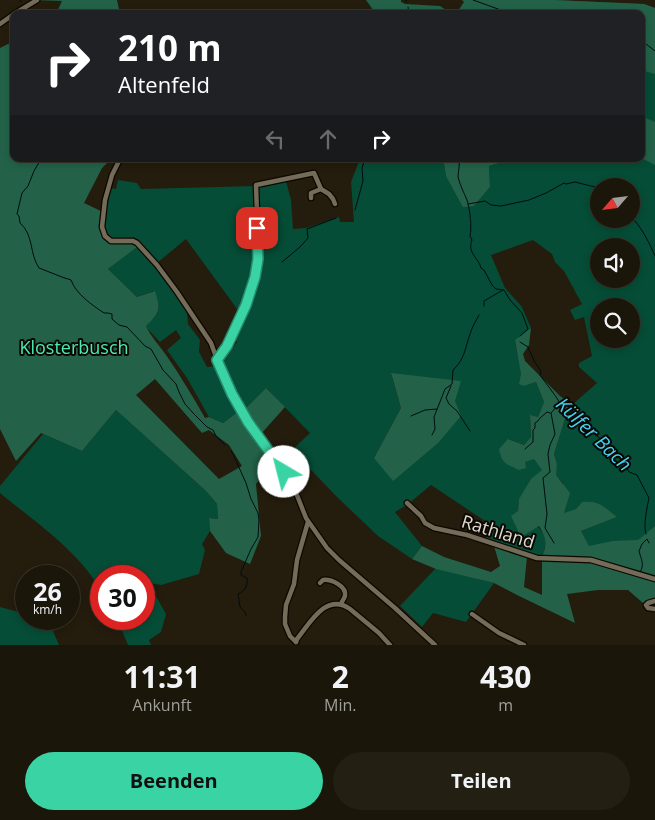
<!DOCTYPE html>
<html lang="de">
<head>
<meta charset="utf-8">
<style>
  :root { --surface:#1b160a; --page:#241f13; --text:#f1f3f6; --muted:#a09f9c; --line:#39352b; --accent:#3ad4a4 }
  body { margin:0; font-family:"Open Sans",sans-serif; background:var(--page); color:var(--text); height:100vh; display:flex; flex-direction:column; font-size:19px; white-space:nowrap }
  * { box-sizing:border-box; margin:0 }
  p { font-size:16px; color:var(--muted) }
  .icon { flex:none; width:28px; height:28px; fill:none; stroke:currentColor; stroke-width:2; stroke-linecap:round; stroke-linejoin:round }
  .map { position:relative; height:645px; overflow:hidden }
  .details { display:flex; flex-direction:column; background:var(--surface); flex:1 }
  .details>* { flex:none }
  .top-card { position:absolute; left:10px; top:10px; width:635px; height:152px; border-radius:10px; box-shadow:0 2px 8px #0003,0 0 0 1px var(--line); background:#202124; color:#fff; overflow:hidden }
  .needle { width:32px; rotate:242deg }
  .fabs { position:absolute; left:590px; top:178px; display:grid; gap:10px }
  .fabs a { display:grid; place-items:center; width:50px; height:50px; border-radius:50%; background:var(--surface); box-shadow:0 2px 8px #0003,0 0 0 1px var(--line); font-size:25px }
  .speed { position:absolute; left:15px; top:565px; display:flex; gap:10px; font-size:25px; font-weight:700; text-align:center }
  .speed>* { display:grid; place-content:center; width:65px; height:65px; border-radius:50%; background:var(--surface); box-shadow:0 2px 8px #0003,0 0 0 1px var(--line); line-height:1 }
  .speed small { font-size:12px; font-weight:400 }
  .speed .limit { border:8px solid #d22; background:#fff; color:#111 }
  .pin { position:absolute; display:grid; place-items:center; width:42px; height:42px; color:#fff; margin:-21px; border-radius:10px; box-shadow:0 2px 8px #0006 }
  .me { position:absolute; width:55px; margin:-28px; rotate:323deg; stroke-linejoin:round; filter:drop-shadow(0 0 4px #0008) }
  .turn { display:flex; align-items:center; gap:18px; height:105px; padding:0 25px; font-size:22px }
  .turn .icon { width:65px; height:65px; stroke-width:2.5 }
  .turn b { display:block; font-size:35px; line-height:42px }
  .lanes { display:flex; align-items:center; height:48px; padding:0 25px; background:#0003; justify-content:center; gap:25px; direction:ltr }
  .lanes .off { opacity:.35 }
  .eta { display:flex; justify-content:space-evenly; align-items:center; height:85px; text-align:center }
  .eta b { font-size:30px; font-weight:700; line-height:35px }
  .action { display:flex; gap:10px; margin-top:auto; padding:10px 25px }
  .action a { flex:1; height:58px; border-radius:30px; background:var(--accent); color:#111; font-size:20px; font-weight:700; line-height:58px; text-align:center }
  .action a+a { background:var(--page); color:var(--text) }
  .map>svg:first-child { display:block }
  .green { fill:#054d36; fill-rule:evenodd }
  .forest { fill:#236249; fill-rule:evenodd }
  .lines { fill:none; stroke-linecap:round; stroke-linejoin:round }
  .stream { stroke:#000c10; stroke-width:1 }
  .minor-casing { stroke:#0d0700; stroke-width:7 }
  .minor { stroke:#746b59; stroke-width:4.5 }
  .route-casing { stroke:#268a6b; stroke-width:12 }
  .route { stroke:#3ad4a4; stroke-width:9 }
  .labels { text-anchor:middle; stroke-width:4; stroke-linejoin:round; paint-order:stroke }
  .park-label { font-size:18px; fill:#4bebb1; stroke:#0b0803 }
  .street-label { font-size:18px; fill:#e0dbd1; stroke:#0b0803 }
  .water-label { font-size:19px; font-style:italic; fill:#43d2f1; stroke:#0b0803 }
</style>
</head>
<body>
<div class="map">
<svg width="655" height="645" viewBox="0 0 655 645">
  <rect width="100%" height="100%" fill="#241d0d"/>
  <g class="green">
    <path d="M466,0H553L644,4L655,8V526L638,541H612L589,547L581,531L617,517L582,502L576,509L563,514V483L555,475L557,464L554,454L570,403L572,405L597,383L579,367V363L592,356L584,317L575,320L570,310L582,304L564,271L555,262L552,254L533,240L491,255L505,288L522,307L531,328L515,341L524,386L536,382L544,402L538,417L530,416L531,437L524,445L509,439L525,462L534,458L543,471L519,499L518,511C535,523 554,534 541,558L485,540L491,525L431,485L407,505L395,512L422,546L412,559L378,536L336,496L292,450L310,433L266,388L244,410L221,365L237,342L234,336L243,317L186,239L157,263L139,243L111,240L104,231V218L110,188L116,189L118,180L137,183L141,189L259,186L286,181L291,200L293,229L306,228L339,217L340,222H354L351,182L360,159H443L446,176L474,206L490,187L489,166L505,160L503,159H641V158L651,163L641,155V14H456ZM599,186H631V219H599ZM599,246H631V279H599ZM599,306H631V339H599ZM391,374L438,443L374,458L401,408Z"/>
    <path d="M136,244L138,246L179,298L187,312L188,324L200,340L199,352L207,367L218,366L239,411L223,423L209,417L187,378L167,350L181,338L176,330L160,342L145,326C161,313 161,310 154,291L137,297L108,269L136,247Z"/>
    <path d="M116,410L206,491L217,504L218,519L209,518L210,531L202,544L205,550L199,574L161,585L144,582V576H101V591C80,552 34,521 0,493V486L43,434L82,451Z"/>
    <polygon points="436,568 494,583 466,622 433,613 422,627 400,606"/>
    <polygon points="144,586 152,589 166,614 161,632 149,640 151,645 128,645 121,628 133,626 130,619 144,619"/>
    <polygon points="0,607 26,614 26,619 43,619 48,620 59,645 0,645"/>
  </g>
  <g class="forest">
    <polygon points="33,0 117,0 120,14 56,14 62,1"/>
    <polygon points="366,0 401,0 401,2 405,4 440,6 452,14 376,14"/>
    <polygon points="462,0 553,0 644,4 655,8 655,74 641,70 641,14 456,14 464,2"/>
    <path d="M14,41V159H111L102,168L84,203L103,212C99,229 99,228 110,241L133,243L136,244L137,247L108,269L137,297L155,291C161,310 160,313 146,326C151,337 159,345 166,355C180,375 193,397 205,418L209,417L223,423L239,411L251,431L275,461L256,484L261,536L250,564L226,553L210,531L209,518L218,519L217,504L206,491L116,410L82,451L41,433L16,461L0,429V48ZM155,379L202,433L209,430L229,445L242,466L219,479L136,395Z"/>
    <polygon points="641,116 655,122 655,165 641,158"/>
    <polygon points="443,159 503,159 505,161 489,166 490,187 474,206 463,207 446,176"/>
    <path d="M531,328L529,345L523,354L525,361L560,396L570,403L554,454L557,464L556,475L570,493L564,513L576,509L582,502C599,500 604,507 617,517L581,531L589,546L612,541L638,540L655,526V599L643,603L628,590H598L567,594L575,623L517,595L494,583L436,569L412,559L422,546L444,557L491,572L500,566L494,546L527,557L524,587L542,595V561L541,558C548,545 546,538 539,526L521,537L511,516L518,511L519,499L531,479L542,470L534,459L525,462L526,468L519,470C506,464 502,464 499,449L508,439L524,445L531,437L530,415L538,417L544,402L536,382L524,386L519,384L521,374L515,340Z"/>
    <polygon points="391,373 461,381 455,401 461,416 438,443 393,481 374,458 401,408"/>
    <polygon points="266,388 285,407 260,435 244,410"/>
  </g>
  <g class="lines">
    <g class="stream">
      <polyline points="20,0 21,2"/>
      <polyline points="473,0 512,14"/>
      <polyline points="406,2 406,0"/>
      <polyline points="408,7 409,14"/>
      <polyline points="558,11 579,10 614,12 619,14"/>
      <polyline points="641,40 655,51"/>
      <path d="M41,159L34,171L28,186L22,193L17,214L19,216L20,223C34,235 29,253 39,268L62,277L71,280C76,294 92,305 104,313H108L112,314V319L119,325L127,327L145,346L151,349L163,370L176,384L179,392L185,404L194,414L207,427L213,430L216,436L225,445"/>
      <path d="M455,159L456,161H459C460,166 458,172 458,177C460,185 464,193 467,200C470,209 472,228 470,236L472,240C467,253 478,257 481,268L484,270L492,285L496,289L504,290L510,300L522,313L528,329L520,336"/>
      <polyline points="468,204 485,201 491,205 501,206 529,200 546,193 564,183 566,184 575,182 599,188"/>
      <polyline points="355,210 363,181 362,168 365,159"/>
      <path d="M631,217C640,224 651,246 655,256"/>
      <polyline points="282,262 300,247 308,238 307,229 336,218"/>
      <polyline points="484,306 484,301 503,290"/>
      <path d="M520,342L528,347L534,361L541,371L540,375C547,385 554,393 560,403L570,407L579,420L587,427L598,437L605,442L616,455L621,458L629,472L637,475L649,498C647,508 643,525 646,534"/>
      <polyline points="451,386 446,398 449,404 457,411 470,431"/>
      <polyline points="411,416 425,410 437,409"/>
      <path d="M432,435L435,429L434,417L445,389L452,384L453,370C465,359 465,348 470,334C472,327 476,321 479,315"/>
      <polyline points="525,449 533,442 533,430 535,428 535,423 538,421 540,418 547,412 550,413"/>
      <path d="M231,451L233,454L246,483L251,499L258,513L259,520L258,537L251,549L241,572V575L247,578C248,586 245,591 238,594L240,607L245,612L246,616"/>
      <polyline points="554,543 545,528 547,514 543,478 550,472 548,454 550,445 555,434 551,413 559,404"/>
      <path d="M640,572C645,565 641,559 639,551L642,544L647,539L649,543"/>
    </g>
    <g class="minor-casing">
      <g id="minor">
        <polyline points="14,14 37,0"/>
        <polyline points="0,24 14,14"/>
        <polyline points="120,159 112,175 105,200 102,227 105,236 111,241 133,241 137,243 157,265 177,292 211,343 223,376 242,412 258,437 291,480 306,518 327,548 339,560 395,608 435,645"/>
        <polyline points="311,198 311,193 321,189"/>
        <polyline points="217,360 227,346 246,305 256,273 258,243 256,185 314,173 321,189 329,194 333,199 335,204"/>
        <polyline points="407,503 421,516 425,523 434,528 467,535 537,558 591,560 655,579"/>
        <path d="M320,583L323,580C331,579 347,586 345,596C345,597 341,603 341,604"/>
        <polyline points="655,601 648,603 646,605 648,608 655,609"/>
        <polyline points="472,614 499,633 524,645"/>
        <path d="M296,642L297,639C310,623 326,592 350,609L379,633L390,645"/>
        <polyline points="296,642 290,636 285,624 285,617 286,605 294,584 297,560 308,522"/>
      </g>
    </g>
    <use href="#minor" class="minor"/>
  </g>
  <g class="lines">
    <g class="route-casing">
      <polyline id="route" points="257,228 258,259 255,277 246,305 227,346 217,360 232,394 248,422 284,472"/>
    </g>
    <use href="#route" class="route"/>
  </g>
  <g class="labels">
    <g class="park-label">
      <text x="74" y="354">Klosterbusch</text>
    </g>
    <g class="street-label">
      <text transform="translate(498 532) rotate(17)" y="6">Rathland</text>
    </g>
    <g class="water-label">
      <text transform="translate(594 434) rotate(44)" y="7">Külfer Bach</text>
    </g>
  </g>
</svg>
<div class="fabs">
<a><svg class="needle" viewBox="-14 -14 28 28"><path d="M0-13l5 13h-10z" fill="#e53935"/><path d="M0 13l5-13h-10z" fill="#a09f9c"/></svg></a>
<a><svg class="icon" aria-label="sound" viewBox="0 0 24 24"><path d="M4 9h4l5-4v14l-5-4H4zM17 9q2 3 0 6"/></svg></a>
<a><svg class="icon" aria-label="search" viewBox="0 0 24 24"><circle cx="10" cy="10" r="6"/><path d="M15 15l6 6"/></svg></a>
</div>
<div class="speed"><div>26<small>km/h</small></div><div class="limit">30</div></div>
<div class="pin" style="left:257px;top:228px;background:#d93025"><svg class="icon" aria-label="arrive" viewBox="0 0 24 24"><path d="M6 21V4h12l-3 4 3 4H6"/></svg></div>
<svg class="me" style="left:284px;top:472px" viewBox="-20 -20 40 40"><circle r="19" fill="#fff"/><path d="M0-13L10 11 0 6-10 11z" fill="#3ad4a4"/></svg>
<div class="top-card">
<div class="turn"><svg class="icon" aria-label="right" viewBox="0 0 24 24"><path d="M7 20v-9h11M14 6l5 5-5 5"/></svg><div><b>210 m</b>Altenfeld</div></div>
<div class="lanes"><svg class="icon off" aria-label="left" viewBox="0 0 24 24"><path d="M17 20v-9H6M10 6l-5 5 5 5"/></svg><svg class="icon off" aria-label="ahead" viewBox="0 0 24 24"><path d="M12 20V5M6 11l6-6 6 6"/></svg><svg class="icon" aria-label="right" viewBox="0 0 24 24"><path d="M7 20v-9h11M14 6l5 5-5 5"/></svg></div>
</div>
</div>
<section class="details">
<div class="eta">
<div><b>11:31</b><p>Ankunft</p></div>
<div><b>2</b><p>Min.</p></div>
<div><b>430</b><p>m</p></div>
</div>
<div class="action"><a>Beenden</a><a>Teilen</a></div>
</section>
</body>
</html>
